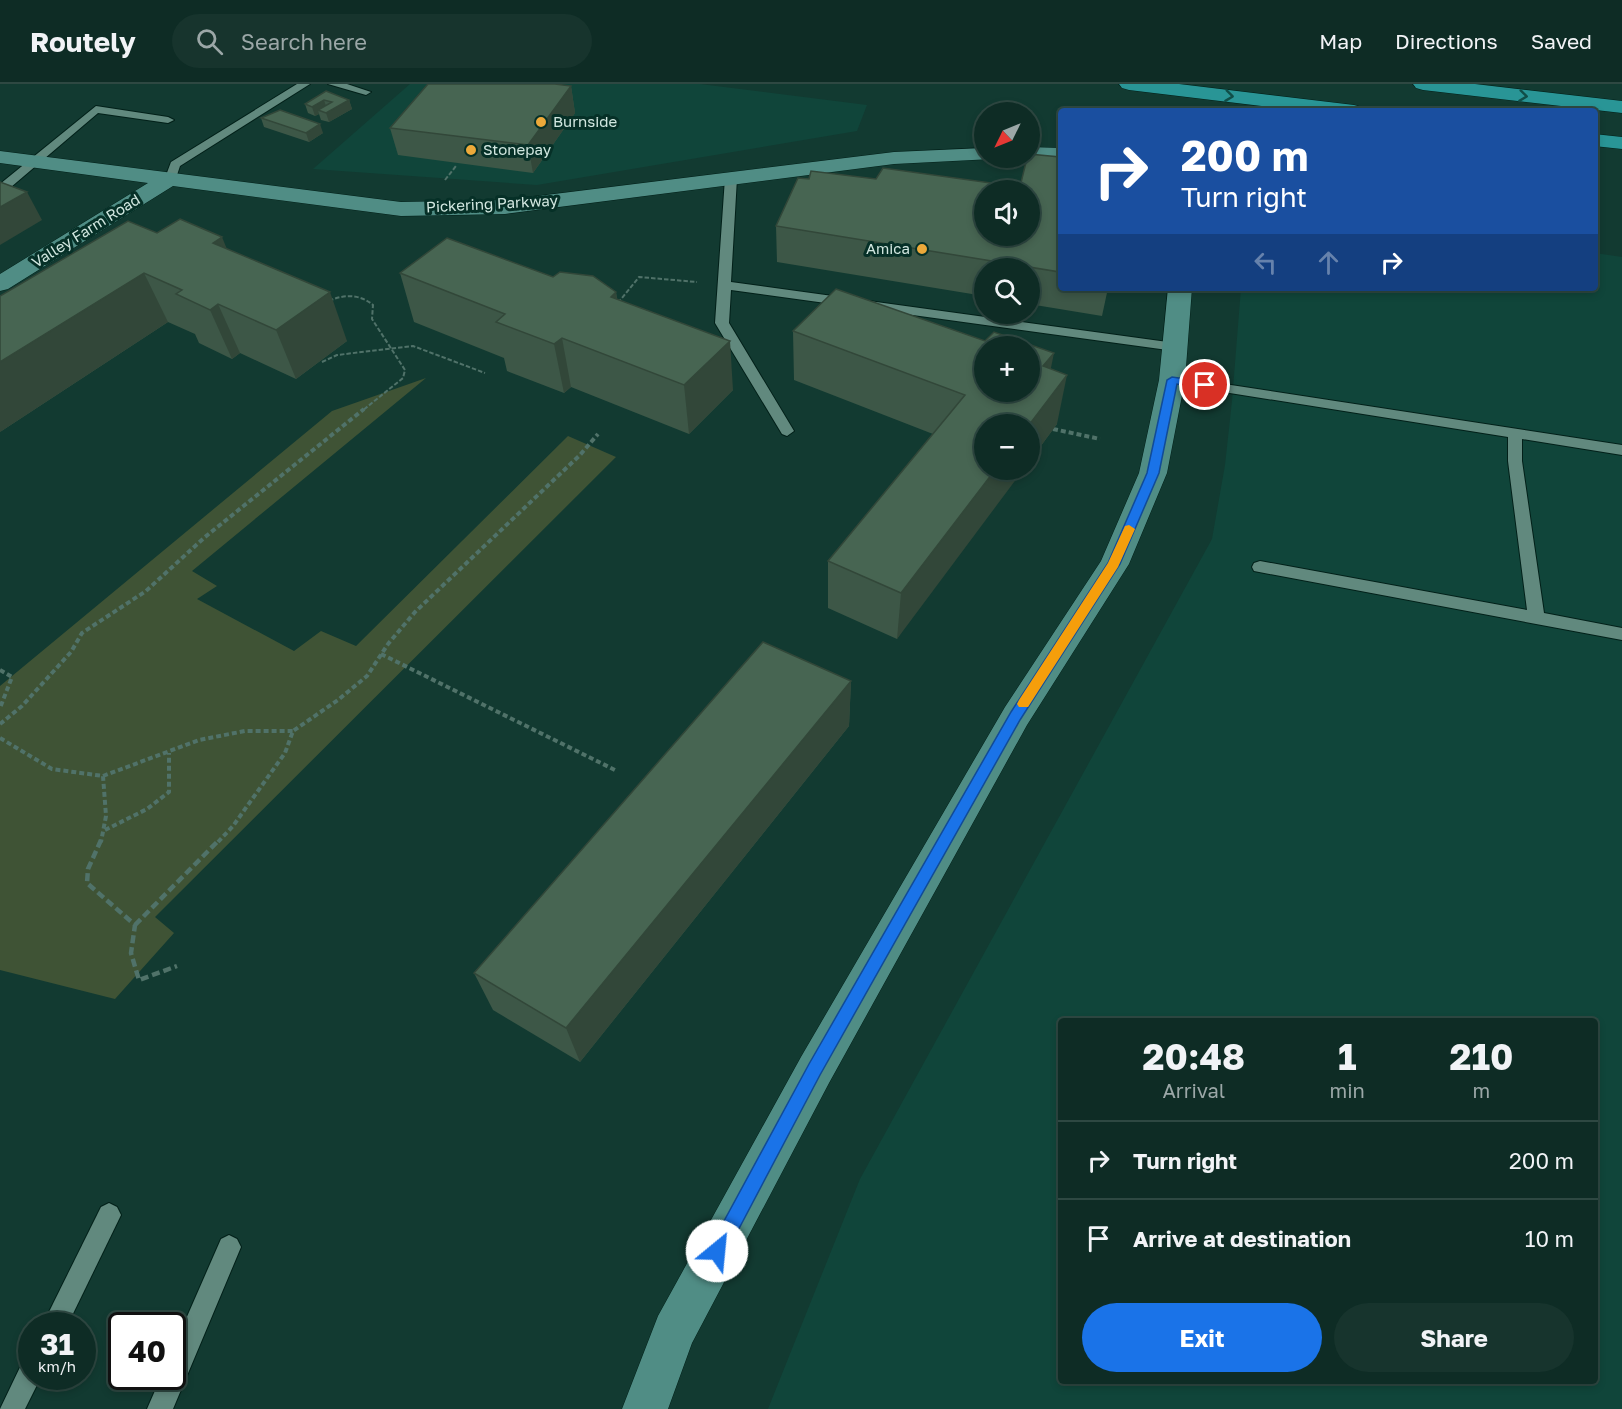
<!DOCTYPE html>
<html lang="en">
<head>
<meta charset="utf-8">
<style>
  :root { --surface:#0e2c25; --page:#17342d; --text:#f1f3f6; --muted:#9ba7a7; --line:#2e4842; --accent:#1a73e8 }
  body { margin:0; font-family:"Golos Text",sans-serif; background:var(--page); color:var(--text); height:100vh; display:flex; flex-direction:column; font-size:22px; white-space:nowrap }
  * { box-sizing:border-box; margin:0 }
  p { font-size:20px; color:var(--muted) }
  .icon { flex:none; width:33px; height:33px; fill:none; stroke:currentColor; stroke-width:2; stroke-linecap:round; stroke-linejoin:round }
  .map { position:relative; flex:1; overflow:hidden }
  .side { position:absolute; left:1058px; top:934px; width:540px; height:366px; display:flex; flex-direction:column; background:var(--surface); border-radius:6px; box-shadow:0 3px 9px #0003,0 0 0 2px var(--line) }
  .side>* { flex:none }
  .hud { position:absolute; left:1058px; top:24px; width:540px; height:183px; border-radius:6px; box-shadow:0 3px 9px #0003,0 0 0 2px var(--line); background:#1a4fa0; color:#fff; overflow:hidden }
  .needle { width:39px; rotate:227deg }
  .controls { position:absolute; left:974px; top:18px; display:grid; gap:12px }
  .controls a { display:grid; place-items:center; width:66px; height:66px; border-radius:50%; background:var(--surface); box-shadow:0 3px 9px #0003,0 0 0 2px var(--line); font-size:30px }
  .speed { position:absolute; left:18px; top:1228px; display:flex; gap:12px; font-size:30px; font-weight:700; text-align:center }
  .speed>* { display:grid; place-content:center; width:78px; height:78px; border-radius:50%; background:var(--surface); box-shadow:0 3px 9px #0003,0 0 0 2px var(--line); line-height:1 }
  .speed small { font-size:15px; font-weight:400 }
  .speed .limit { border:3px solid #111; border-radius:9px; background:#fff; color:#111 }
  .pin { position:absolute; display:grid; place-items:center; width:51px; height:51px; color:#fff; margin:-26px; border:3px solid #fff; border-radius:50%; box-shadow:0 2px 6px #0007 }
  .me { position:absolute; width:66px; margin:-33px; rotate:28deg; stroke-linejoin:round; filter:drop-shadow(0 0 4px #0008) }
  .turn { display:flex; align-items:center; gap:21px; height:126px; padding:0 24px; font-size:27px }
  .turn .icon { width:78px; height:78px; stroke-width:2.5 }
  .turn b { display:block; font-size:42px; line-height:51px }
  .lanes { display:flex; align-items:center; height:57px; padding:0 24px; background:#0003; justify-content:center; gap:30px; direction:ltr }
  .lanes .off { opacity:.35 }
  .eta { display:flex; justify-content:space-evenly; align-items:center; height:102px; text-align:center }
  .eta b { font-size:36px; font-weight:700; line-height:42px }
  .button { display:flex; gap:12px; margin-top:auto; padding:12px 24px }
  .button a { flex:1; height:69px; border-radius:36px; background:var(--accent); color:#fff; font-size:24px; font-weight:700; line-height:69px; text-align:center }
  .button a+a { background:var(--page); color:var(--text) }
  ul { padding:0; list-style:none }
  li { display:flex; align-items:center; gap:18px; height:78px; padding:0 24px; border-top:2px solid var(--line) }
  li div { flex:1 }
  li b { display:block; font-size:22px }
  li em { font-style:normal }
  header { display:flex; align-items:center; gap:36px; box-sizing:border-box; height:84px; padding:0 30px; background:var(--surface); border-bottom:2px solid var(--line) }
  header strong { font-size:28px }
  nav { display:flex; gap:33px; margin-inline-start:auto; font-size:21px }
  .search { width:420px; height:54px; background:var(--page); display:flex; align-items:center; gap:15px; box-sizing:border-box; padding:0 21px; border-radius:33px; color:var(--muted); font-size:22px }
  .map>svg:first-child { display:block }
  .built { fill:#10453a; fill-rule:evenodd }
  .green { fill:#3f5335 }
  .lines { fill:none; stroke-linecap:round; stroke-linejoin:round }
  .lane-casing { stroke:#022019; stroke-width:2 }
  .secondary-casing { stroke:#022019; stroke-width:1 }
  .highway-casing { stroke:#022019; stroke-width:1 }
  .path-far2 { stroke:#507269; stroke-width:2; stroke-dasharray:4.5 2; stroke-linecap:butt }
  .path-far1 { stroke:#507269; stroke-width:4; stroke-dasharray:5 3; stroke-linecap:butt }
  .path { stroke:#507269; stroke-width:4.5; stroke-dasharray:8 4; stroke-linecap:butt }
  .lane { fill:#61897e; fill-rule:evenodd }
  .secondary { fill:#508d85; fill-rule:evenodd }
  .highway { fill:#299596; fill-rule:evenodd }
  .wall { fill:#3d5747 }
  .shaded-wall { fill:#324739 }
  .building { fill:#476552; stroke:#324739; stroke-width:1.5; fill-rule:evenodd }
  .oneway { stroke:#104e48 }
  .route { fill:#1a73e8; stroke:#114b97; stroke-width:1.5 }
  .slow { fill:#f59e0b }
  .poi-dot { fill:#eca93a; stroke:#063027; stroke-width:2 }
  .labels { text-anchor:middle; stroke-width:6; stroke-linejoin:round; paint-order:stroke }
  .far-poi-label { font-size:15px; fill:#d2e7e0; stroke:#063027; text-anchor:start }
  .far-street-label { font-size:15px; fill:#d2e7e0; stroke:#063027 }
</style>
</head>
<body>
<header>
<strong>Routely</strong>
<div class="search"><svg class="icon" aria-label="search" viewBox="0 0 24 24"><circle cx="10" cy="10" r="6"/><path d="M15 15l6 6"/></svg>Search here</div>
<nav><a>Map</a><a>Directions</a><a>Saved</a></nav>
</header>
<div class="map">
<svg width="1622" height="1325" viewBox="0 0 1622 1325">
  <rect width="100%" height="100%" fill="#123a31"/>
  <g class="built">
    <polygon points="410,0 700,0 867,21 857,47 537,101 313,85"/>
    <path d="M1595,169L1622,173V1325H768L860,1095L1212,455L1225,381L1232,317L1241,204H1594ZM1060,938H1594V1298H1060Z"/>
  </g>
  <polygon class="green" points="426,294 192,487 217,502 197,515 294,567 321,547 356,562 568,352 616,373 155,833 174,849 115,915 0,886 0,602 332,327"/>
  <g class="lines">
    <g class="lane-casing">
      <g id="lane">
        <polygon points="297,0 310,0 180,82 175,97 167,97 165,94 171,78"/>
        <polygon points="328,0 347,0 371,8 366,11"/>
        <polygon points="96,22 168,33 174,36 168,39 98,29 4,109 0,110 0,100"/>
        <polygon points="731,90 737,94 731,198 1175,259 1182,263 1175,267 731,206 729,239 794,347 787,352 782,350 715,239 725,94"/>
        <polygon points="1172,292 1622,361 1622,371 1522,355 1522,377 1544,529 1622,544 1622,556 1254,487 1252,483 1254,479 1260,477 1527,526 1508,377 1508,353 1167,299 1165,296 1167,293"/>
        <polygon points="109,1119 117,1123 121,1131 67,1242 42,1242 101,1123"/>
        <polygon points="229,1151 237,1155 241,1163 173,1325 147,1325 161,1293 172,1293 172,1267 221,1155"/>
        <polygon points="32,1274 32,1293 41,1293 25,1325 0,1325 23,1277"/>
      </g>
    </g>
    <g class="secondary-casing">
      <g id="secondary">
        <polygon points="1029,63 1060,64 1060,76 1021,74 1029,74"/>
        <polygon points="984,64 984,74 992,75 894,80 505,130 401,132 173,102 8,205 0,207 0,190 148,99 0,79 0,67 401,118 505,116 894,68"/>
        <polygon points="1168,204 1192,204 1185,296 1167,389 1129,480 1027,641 829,999 692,1259 668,1325 622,1325 658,1232 801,973 1005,623 1101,477 1139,389 1159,296"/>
      </g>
    </g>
    <g class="highway-casing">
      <g id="highway">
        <polygon points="1119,0 1179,0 1354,21 1361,23 1364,27 1303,27 1129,6 1122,4"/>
        <polygon points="1413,0 1475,0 1622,17 1622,29 1423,6 1416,4"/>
        <polygon points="1594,50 1622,53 1622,65 1594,62"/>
      </g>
    </g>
    <g class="path-far2">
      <polyline points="445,96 456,82"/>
      <path d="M329,217C344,210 360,210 373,221L372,235L405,286L403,294L362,327"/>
      <polyline points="618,219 639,193 697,198"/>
      <polyline points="322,278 337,271 413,262 485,289"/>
    </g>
    <g class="path-far1">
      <polyline points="1053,345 1100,355"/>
      <polyline points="381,570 615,686"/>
      <polyline points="0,586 12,593 0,624"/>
      <polyline points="0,640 22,622 71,568 82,549 146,507 205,453 364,325"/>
      <polyline points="0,654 52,685 103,692 106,732 101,758"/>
      <polyline points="103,692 199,656 245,647 293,647"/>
      <polyline points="105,746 147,725 169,708 169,669"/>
      <polyline points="218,758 233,742 285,669 293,647 338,616 367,592 388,560 415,528 580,371 598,350"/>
    </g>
    <g class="path">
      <polyline points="101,756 88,785 87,799 135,841 131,869 139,896 177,882"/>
      <polyline points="135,841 219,756"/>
    </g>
    <use href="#lane" class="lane"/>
    <use href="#secondary" class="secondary"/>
    <use href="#highway" class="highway"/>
  </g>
  <g class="wall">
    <polygon points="571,2 575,29 533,89 398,71 390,44"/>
    <polygon points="326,7 349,16 352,25 329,38 321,36 319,30 315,32 308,29 305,20"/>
    <polygon points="261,34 323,49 309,58 264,43"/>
    <polygon points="1060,73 1060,204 1108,204 1102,232 1029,220 1029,184 984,184 984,212 777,178 776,142 809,95 876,95 1020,103"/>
    <polygon points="157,149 226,164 347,257 296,295 240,269 232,275 199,259 195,250 168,238 0,348"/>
    <polygon points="400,189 553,193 616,208 617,215 733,306 689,350 571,303 564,309 507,287 504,274 414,238"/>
    <polygon points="793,247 1050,285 1057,340 1029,378 1029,340 897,555 828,524 828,477 933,350 794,296"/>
    <polygon points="851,597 849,642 580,978 493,926 474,889"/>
  </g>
  <g class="shaded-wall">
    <polygon points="571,2 575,29 533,89 528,61"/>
    <polygon points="324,16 327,25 318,26 319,30 315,32 312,23"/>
    <polygon points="349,16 352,25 329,38 326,29"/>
    <polygon points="320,40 323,49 309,58 306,49"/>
    <polygon points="27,108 42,136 0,161 0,123"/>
    <polygon points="222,153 242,202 213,159"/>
    <polygon points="144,189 168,238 0,348 0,278"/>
    <polygon points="330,208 347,257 296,295 276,246"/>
    <polygon points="616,208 623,257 611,213"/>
    <polygon points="218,220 240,269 232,275 210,226"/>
    <polygon points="562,254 571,303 564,309 554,260"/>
    <polygon points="730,257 733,306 689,350 684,301"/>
    <polygon points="1054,269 1044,318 1043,282"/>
    <polygon points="1067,291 1057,340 1029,378 1029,341"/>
    <polygon points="995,386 1023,386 897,555 901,509"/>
    <polygon points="851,597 849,642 580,978 566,944"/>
  </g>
  <g class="building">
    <polygon points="428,0 555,0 571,2 528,61 390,44"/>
    <polygon points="326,7 349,16 326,29 318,26 332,18 324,16 312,23 305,20"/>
    <polygon points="280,26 320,40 306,49 261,34"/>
    <path d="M1029,70L1060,73V188L776,142L798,94L809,95L811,87L876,95L883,84L1020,103L1027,74H1029ZM984,106H1029V152H984Z"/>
    <polygon points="0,98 27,108 0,123"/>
    <polygon points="180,135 222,153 213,159 330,208 276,246 218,220 210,226 176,210 182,206 144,189 0,278 0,212 128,137 157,149"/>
    <polygon points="447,154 553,193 560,188 593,192 616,208 611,213 730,257 684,301 562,254 554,260 496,238 505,230 400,189"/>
    <path d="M836,205L985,257L994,248L1054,269L1043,282L1067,291L1029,341L984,340V386H995L901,509L828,477L965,311L793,247ZM984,262H1029V308H984Z"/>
    <polygon points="763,558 851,597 566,944 474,889"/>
  </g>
  <defs><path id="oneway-chevron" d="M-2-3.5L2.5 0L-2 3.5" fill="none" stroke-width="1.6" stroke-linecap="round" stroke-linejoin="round" transform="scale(1.5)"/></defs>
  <g class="oneway">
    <use href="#oneway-chevron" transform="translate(1229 12) rotate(7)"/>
    <use href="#oneway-chevron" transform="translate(1523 12) rotate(7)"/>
  </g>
  <polygon class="route" points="1172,293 1205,298 1211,301 1205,305 1177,300 1159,389 1120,480 1020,636 820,991 724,1173 717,1176 711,1173 709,1167 711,1161 809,980 1011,628 1108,479 1147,389 1167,296"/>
  <polygon class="slow" points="1129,441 1135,445 1118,483 1028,623 1019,623 1017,620 1019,616 1108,479 1125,442"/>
  <g class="poi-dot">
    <circle cx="541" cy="38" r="6"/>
    <circle cx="471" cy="66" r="6"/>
    <circle cx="922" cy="165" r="6"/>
  </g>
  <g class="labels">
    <g class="far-poi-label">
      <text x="553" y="43">Burnside</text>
      <text x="483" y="71">Stonepay</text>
      <text x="910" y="170" text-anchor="end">Amica</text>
    </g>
    <g class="far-street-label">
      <text transform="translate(492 120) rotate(-3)" y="5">Pickering Parkway</text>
      <text transform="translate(86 147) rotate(-32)" y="5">Valley Farm Road</text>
    </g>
  </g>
</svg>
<div class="controls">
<a><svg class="needle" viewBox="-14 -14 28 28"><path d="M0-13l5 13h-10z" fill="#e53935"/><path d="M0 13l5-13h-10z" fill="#9ba7a7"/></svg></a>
<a><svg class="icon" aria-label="sound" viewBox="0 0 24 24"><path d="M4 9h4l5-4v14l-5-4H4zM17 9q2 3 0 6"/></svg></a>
<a><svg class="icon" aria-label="search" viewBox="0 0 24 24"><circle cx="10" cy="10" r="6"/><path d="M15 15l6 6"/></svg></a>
<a>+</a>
<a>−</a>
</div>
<div class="speed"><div>31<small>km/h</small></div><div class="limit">40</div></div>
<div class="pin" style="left:1205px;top:301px;background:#d93025"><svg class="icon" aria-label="arrive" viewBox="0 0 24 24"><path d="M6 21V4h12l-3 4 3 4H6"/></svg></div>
<svg class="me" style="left:717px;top:1167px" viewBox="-20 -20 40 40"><circle r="19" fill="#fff"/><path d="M0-13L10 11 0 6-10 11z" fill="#1a73e8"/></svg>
<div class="hud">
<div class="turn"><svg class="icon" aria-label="right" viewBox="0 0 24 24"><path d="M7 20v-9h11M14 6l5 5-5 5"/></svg><div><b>200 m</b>Turn right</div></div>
<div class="lanes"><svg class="icon off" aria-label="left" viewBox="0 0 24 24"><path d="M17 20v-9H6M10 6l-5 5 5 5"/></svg><svg class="icon off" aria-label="ahead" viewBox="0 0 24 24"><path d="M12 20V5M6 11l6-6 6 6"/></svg><svg class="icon" aria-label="right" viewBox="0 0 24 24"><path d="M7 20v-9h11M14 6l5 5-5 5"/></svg></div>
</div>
<section class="side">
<div class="eta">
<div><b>20:48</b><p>Arrival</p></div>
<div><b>1</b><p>min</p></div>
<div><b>210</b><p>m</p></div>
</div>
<ul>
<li><svg class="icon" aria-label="right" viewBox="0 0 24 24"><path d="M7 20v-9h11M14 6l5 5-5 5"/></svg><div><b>Turn right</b></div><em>200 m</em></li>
<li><svg class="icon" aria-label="arrive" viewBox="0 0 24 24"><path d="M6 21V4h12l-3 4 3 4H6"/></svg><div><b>Arrive at destination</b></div><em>10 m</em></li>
</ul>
<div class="button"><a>Exit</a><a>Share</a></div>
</section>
</div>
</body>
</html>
